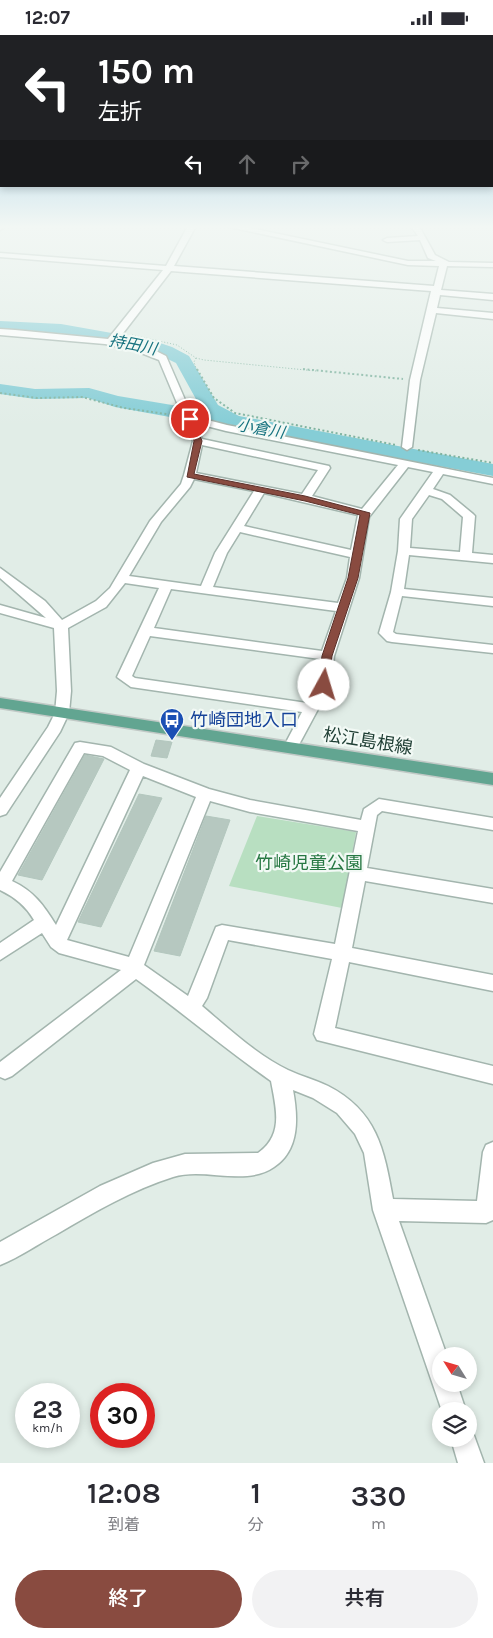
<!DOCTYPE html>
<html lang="ja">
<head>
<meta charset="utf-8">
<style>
  :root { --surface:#fff; --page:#f2f2f3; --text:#2b2b33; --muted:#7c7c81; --accent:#894b40 }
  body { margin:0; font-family:Karla,"Noto Sans JP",sans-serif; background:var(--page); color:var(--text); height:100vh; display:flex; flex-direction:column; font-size:19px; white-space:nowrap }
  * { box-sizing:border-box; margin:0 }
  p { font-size:16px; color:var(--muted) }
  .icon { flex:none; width:28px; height:28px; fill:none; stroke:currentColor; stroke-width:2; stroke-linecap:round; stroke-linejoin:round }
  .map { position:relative; height:1428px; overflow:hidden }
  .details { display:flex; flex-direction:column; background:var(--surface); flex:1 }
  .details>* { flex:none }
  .guide { position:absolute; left:0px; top:0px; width:494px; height:152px; box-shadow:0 2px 8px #0003; background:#202124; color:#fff; overflow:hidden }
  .needle { width:32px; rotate:307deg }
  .buttons { position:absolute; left:432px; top:1312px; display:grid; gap:10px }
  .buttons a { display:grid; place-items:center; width:45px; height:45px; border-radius:50%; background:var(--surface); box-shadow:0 2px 8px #0003; font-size:25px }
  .speed { position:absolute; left:15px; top:1348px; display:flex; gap:10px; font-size:25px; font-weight:700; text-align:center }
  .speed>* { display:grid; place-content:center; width:65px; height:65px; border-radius:50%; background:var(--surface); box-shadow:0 2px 8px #0003; line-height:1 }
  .speed small { font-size:12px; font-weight:400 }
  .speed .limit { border:8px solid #d22; background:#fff; color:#111 }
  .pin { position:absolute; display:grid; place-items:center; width:42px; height:42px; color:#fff; margin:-21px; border:2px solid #fff; border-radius:50%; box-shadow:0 1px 5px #0007 }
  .me { position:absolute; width:55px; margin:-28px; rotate:6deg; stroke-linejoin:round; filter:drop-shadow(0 0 4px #0008) }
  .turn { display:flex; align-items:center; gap:18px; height:105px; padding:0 15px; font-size:22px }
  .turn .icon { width:65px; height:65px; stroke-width:2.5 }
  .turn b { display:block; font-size:35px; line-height:42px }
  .lanes { display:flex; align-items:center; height:48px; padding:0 15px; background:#0003; justify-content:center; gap:25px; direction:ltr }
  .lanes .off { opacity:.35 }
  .eta { display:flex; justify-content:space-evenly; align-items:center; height:85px; text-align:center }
  .eta b { font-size:30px; font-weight:600; line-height:35px }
  .cta { display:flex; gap:10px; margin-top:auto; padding:10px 15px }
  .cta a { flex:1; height:58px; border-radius:30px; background:var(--accent); color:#fff; font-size:20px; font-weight:600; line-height:58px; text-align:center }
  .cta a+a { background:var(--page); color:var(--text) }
  .status { display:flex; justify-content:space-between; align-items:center; height:35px; padding:0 25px; background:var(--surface); direction:ltr }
  .status svg { height:14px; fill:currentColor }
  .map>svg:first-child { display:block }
  .green { fill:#b8dfc1 }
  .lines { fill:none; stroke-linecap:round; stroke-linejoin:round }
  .river { fill:#85cdd6; fill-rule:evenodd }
  .building { fill:#b6c8c0; stroke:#b3c7be }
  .minor-casing { stroke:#a3b5ae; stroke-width:3 }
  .major-casing { stroke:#c1c9c6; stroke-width:3 }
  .path-far1 { stroke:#7fb3a0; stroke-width:1; stroke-dasharray:1 2; stroke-linecap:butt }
  .path { stroke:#7fb3a0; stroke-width:2; stroke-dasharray:2 2.5; stroke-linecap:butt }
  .minor { fill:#fff; fill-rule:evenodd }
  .major { fill:#62a591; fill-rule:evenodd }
  .route { fill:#894b40; stroke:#59312a }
  .labels { text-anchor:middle; stroke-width:4.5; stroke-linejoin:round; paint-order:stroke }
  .far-water-label { font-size:16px; font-style:italic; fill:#16727f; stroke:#f2f9f5 }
  .transit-label { font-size:18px; fill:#164399; stroke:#f2f9f5; text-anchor:start }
  .street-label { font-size:18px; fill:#203f35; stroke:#f2f9f5 }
  .park-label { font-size:18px; fill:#277843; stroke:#f2f9f5 }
</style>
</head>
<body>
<div class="status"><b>12:07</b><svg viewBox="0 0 49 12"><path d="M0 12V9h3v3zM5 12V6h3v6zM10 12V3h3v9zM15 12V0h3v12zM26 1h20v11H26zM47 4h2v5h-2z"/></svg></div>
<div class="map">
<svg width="493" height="1428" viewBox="0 0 493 1428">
  <rect width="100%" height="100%" fill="#e1ede7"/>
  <polygon class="green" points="257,781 356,797 342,873 229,851"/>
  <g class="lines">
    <polygon class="river" points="0,286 61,289 151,305 172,312 189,321 218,370 239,381 493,429 493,441 115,372 88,363 35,364 0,359 0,349 35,354 89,353 118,361 202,375 176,328 147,314 61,299 0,296"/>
  </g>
  <g class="building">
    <polygon points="156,705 172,707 167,723 151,721"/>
    <polygon points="85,720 104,724 42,845 18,840"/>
    <polygon points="139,759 162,763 101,892 78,887"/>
    <polygon points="206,781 230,785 180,921 154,916"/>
  </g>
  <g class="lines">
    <g class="minor-casing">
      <g id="minor">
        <polygon points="0,191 6,191 0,195"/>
        <path d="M188,191H196L174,231L434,251L439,231L408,230L224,191H241L408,226H436L428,223L420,205L387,207L383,205L387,203L418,201L411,191H419L435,220L449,227L493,228V232L447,231L441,255L493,259V265L440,260L437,273L493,278V284L436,278L420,345L412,412L407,415L402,412L410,345L431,256L171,236L117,306L154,315L166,321L192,381L227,390L493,443V449L443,439L433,454L450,460L473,479L475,481L472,518L493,520V528L409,520L404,554L493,563V571L402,561L393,597L396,599L493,610V618L392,607L387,606L379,598L391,557L398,516L400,484L433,437L408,432L369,482L359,543L334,621L331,650L295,717H285L283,713L302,677L131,652L117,642L159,553L125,548L106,572L68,593L71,656L69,678L60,697L6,779L0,781V763L48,692L55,678L57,656L54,593L0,578V570L46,583L0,543V533L45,566L62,585L96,566L110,553L150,486L181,449L184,440L193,406L159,325L131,314L105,309L0,300V294L15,295L108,304L163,235L0,222V218L166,231ZM195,388L226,396L398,430L362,474L312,461L330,433L329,431L202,404ZM202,410L318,435L302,459L196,438ZM194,444L254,456L215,518L201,551L129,541L161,487L190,452ZM264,458L358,480L351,515L244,491ZM429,460L442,464L463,482L460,517L410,513L412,484ZM240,497L350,522L347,543L338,568L213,552L227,518ZM171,554L336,576L322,616L154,593ZM150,601L320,624L317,650L307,668L135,643L132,641Z"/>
        <path d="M80,707L111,712L144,729L209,754L250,765L361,785L364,774L379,764L493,783V795L382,776L377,780L367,833L493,854V868L365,846L352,913L493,940V956L349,927L335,993L493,1031V1049L317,1005L314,999L332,924L228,905L207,963L202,971C228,993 258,1021 288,1035C301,1041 315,1045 328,1051C377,1076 384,1114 393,1164L477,1166L483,1117L486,1110L493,1107V1185L486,1188L399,1186L447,1321H441V1349H457L466,1376H442L373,1175L364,1118L355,1099L337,1078L313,1063L293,1055C298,1082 300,1115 274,1132C245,1152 205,1132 173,1142C132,1155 94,1177 57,1199C38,1209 20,1222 0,1230V1207L100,1151L153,1128L185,1119L258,1118C284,1100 276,1073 271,1046C225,1014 182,977 136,944L12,1041L5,1044L0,1042V1027L121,935L59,918L51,912L42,898L0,925V908L34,885C26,871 15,862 0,855V837L75,708ZM84,718L103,721L130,735L56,890C44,871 34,856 12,846ZM143,741L196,762L129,922L67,905ZM210,766L250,777L358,796L335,909L222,890L216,892L188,961L144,930Z"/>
        <polygon points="469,1394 472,1395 484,1428 458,1428 451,1404 469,1404"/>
      </g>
    </g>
    <g class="major-casing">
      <polygon id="major" points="0,663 493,738 493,750 0,673"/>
    </g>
    <g class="path-far1">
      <polyline points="132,300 177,310 196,323 204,325 316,336"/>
      <polyline points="196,323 194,327 197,336"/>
    </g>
    <g class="path">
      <polyline points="197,334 214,363 235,378 396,410"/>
      <polyline points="303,334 403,344"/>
      <polyline points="0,358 37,363 82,362 124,373 173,380"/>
      <polyline points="418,415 493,428"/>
    </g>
    <use href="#minor" class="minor"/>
    <use href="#major" class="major"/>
  </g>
  <linearGradient id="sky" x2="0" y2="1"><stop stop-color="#80bee1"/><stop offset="0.49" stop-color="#f2f7f4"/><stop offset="1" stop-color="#f2f7f4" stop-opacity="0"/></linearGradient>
  <rect width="493" height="391" fill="url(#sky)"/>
  <polygon class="route" points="187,382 194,384 202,406 194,439 305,461 370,478 358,543 332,621 327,653 324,654 318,650 322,621 348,543 360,480 305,466 187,442 194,406"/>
  <defs>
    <g id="bus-pin" transform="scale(1.25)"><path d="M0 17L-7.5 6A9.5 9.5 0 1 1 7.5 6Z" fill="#1a4fb4" stroke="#f2f9f5"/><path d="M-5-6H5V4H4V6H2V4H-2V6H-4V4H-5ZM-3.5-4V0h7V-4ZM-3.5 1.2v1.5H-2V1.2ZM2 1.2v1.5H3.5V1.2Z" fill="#fff"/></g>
  </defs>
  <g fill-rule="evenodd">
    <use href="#bus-pin" x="172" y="685"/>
  </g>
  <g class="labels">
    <g class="far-water-label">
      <text transform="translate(133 309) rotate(11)" y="6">持田川</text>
      <text transform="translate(261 393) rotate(10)" y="6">小倉川</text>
    </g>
    <g class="transit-label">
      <text x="190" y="691">竹崎団地入口</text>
    </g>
    <g class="street-label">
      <text transform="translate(368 706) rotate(9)" y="6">松江島根線</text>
    </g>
    <g class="park-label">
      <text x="309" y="834">竹崎児童公園</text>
    </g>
  </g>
</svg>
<div class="buttons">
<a><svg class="needle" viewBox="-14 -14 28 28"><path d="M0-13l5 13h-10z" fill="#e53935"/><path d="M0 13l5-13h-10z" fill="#7c7c81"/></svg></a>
<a><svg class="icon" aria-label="layers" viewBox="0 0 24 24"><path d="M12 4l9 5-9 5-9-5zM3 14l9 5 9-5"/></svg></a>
</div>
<div class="speed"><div>23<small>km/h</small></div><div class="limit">30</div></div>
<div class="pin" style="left:190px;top:384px;background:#d93025"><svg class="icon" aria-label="arrive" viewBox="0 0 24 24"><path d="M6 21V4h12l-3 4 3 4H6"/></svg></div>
<svg class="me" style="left:324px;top:650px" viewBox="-20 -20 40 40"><circle r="19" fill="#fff"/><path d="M0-13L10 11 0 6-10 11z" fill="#894b40"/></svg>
<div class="guide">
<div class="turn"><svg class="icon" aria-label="left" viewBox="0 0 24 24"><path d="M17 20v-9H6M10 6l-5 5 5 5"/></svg><div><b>150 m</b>左折</div></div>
<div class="lanes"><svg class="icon" aria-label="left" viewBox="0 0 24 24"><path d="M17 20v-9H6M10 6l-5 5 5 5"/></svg><svg class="icon off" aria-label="ahead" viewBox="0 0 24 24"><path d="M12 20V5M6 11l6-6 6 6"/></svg><svg class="icon off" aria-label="right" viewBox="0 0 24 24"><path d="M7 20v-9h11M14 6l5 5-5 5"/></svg></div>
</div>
</div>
<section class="details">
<div class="eta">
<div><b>12:08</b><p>到着</p></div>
<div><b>1</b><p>分</p></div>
<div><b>330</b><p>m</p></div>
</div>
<div class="cta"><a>終了</a><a>共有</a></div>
</section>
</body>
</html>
